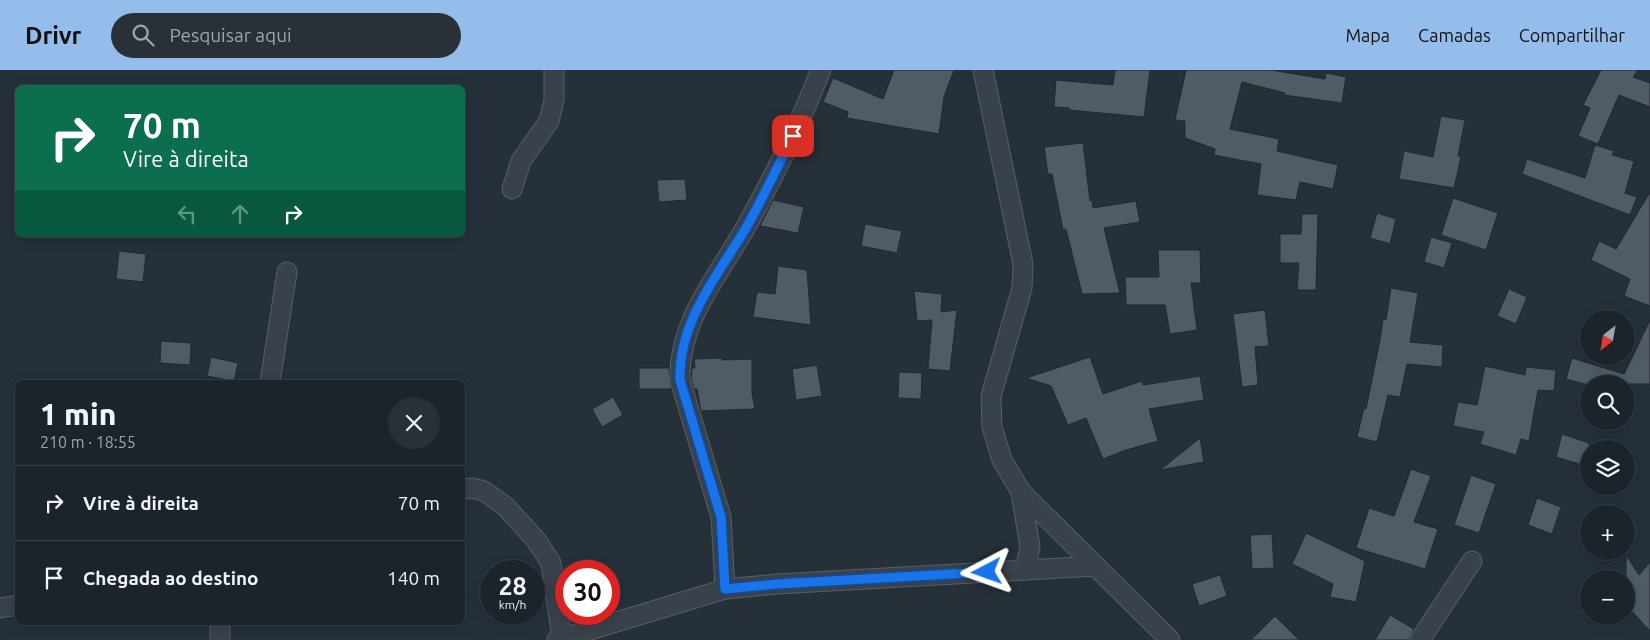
<!DOCTYPE html>
<html lang="pt">
<head>
<meta charset="utf-8">
<style>
  :root { --surface:#1c242b; --page:#293037; --text:#f1f3f6; --muted:#a0a4a9; --line:#3a4147; --accent:#94bdeb }
  body { margin:0; font-family:Ubuntu,sans-serif; background:var(--page); color:var(--text); height:100vh; display:flex; flex-direction:column; font-size:19px; white-space:nowrap }
  * { box-sizing:border-box; margin:0 }
  p { font-size:16px; color:var(--muted) }
  .icon { flex:none; width:28px; height:28px; fill:none; stroke:currentColor; stroke-width:2; stroke-linecap:round; stroke-linejoin:round }
  .map { position:relative; flex:1; overflow:hidden }
  .side { position:absolute; left:15px; top:310px; width:450px; height:245px; display:flex; flex-direction:column; background:var(--surface); border-radius:8px; box-shadow:0 2px 12px #0003,0 0 0 1px var(--line) }
  .side>* { flex:none }
  .banner { position:absolute; left:15px; top:15px; width:450px; height:152px; border-radius:8px; box-shadow:0 2px 12px #0003,0 0 0 1px var(--line); background:#0b6e4f; color:#fff; overflow:hidden }
  .needle { width:32px; rotate:211deg }
  .buttons { position:absolute; left:1580px; top:240px; display:grid; gap:10px }
  .buttons a { display:grid; place-items:center; width:55px; height:55px; border-radius:50%; background:var(--surface); box-shadow:0 2px 12px #0003,0 0 0 1px var(--line); font-size:25px }
  .speed { position:absolute; left:480px; top:490px; display:flex; gap:10px; font-size:25px; font-weight:700; text-align:center }
  .speed>* { display:grid; place-content:center; width:65px; height:65px; border-radius:50%; background:var(--surface); box-shadow:0 2px 12px #0003,0 0 0 1px var(--line); line-height:1 }
  .speed small { font-size:12px; font-weight:400 }
  .speed .limit { border:8px solid #d22; background:#fff; color:#111 }
  .pin { position:absolute; display:grid; place-items:center; width:42px; height:42px; color:#fff; margin:-21px; border-radius:10px; box-shadow:0 2px 8px #0006 }
  .me { position:absolute; width:55px; margin:-28px; rotate:266deg; stroke-linejoin:round; filter:drop-shadow(0 0 4px #0008) }
  .turn { display:flex; align-items:center; gap:18px; height:105px; padding:0 25px; font-size:22px }
  .turn .icon { width:65px; height:65px; stroke-width:2.5 }
  .turn b { display:block; font-size:35px; line-height:42px }
  .lanes { display:flex; align-items:center; height:48px; padding:0 25px; background:#0003; justify-content:center; gap:25px; direction:ltr }
  .lanes .off { opacity:.35 }
  .round { display:grid; place-items:center; flex:none; width:52px; height:52px; border-radius:26px; background:var(--page) }
  .head { display:flex; align-items:center; justify-content:space-between; height:85px; padding:0 25px }
  h1 { font-size:30px; font-weight:800; line-height:38px }
  ul { padding:0; list-style:none }
  li { display:flex; align-items:center; gap:15px; height:75px; padding:0 25px; border-top:1px solid var(--line) }
  li div { flex:1 }
  li b { display:block; font-size:19px }
  li em { font-style:normal }
  header { display:flex; align-items:center; gap:30px; box-sizing:border-box; height:70px; padding:0 25px; background:var(--accent); color:#111 }
  header strong { font-size:24px }
  nav { display:flex; gap:28px; margin-inline-start:auto; font-size:18px }
  .search { width:350px; height:45px; background:var(--page); display:flex; align-items:center; gap:12px; box-sizing:border-box; padding:0 18px; border-radius:28px; color:var(--muted); font-size:19px }
  .map>svg:first-child { display:block }
  .building { fill:#515b66; stroke:#202830 }
  .lines { fill:none; stroke-linecap:round; stroke-linejoin:round }
  .street-casing { stroke:#575f67; stroke-width:21 }
  .street { stroke:#39414a; stroke-width:19 }
  .route-casing { stroke:#114b97; stroke-width:12 }
  .route { stroke:#1a73e8; stroke-width:9 }
</style>
</head>
<body>
<header>
<strong>Drivr</strong>
<div class="search"><svg class="icon" aria-label="search" viewBox="0 0 24 24"><circle cx="10" cy="10" r="6"/><path d="M15 15l6 6"/></svg>Pesquisar aqui</div>
<nav><a>Mapa</a><a>Camadas</a><a>Compartilhar</a></nav>
</header>
<div class="map">
<svg width="1650" height="570" viewBox="0 0 1650 570">
  <rect width="100%" height="100%" fill="#263039"/>
  <g class="building">
    <polygon points="894,0 954,0 944,27 939,64 847,48 848,42 823,32 833,8 883,29"/>
    <polygon points="1115,0 1150,0 1144,47 1069,40 1069,38 1054,37 1056,10 1113,15"/>
    <polygon points="1186,0 1271,0 1325,9 1326,3 1346,7 1342,33 1284,25 1285,23 1242,12 1230,59 1279,69 1277,81 1338,95 1333,119 1300,112 1296,130 1257,125 1261,94 1214,85 1215,79 1185,68 1185,51 1175,50"/>
    <polygon points="1601,0 1638,0 1633,7 1650,13 1650,37 1619,25 1598,74 1578,66 1590,38 1583,35"/>
    <polygon points="1441,46 1465,50 1458,86 1461,87 1454,118 1399,109 1404,81 1433,87"/>
    <polygon points="1083,73 1090,131 1092,130 1093,138 1136,131 1140,152 1104,158 1120,223 1082,224 1066,159 1063,160 1052,104 1048,104 1044,77"/>
    <polygon points="1595,75 1614,81 1612,85 1634,91 1625,123 1637,127 1630,145 1522,104 1527,89 1585,108"/>
    <polygon points="685,109 687,130 659,132 657,110"/>
    <polygon points="1650,122 1650,236 1624,226 1630,209 1591,190 1599,171 1616,179"/>
    <polygon points="1453,128 1498,143 1486,180 1441,165"/>
    <polygon points="773,130 804,137 798,163 760,156"/>
    <polygon points="1377,143 1396,149 1390,174 1370,168"/>
    <polygon points="1302,144 1318,144 1316,220 1297,220 1299,193 1280,193 1280,164 1301,164"/>
    <polygon points="865,154 902,161 897,183 861,176"/>
    <polygon points="1431,167 1452,173 1444,198 1424,192"/>
    <polygon points="1158,180 1200,180 1201,213 1191,213 1197,260 1170,264 1165,235 1126,235 1125,207 1159,207"/>
    <polygon points="119,181 146,184 143,212 116,209"/>
    <polygon points="778,196 807,200 811,255 753,247 757,222 775,224"/>
    <polygon points="1391,218 1418,223 1410,272 1443,275 1442,297 1407,294 1400,327 1388,325 1377,372 1357,367 1364,338 1366,339 1380,270 1383,249 1386,250"/>
    <polygon points="1509,219 1527,227 1516,254 1497,246"/>
    <polygon points="914,221 942,224 941,242 957,240 950,301 928,299 932,250 917,251"/>
    <polygon points="1265,240 1269,276 1255,277 1258,315 1242,317 1233,244"/>
    <polygon points="1650,250 1650,314 1584,314 1566,309 1572,288 1624,304"/>
    <polygon points="161,271 191,273 190,295 160,293"/>
    <polygon points="211,287 238,293 234,311 207,306"/>
    <polygon points="1090,287 1103,324 1142,311 1143,315 1200,306 1204,330 1149,339 1158,371 1123,381 1103,389 1086,348 1068,355 1051,316 1026,308"/>
    <polygon points="722,288 722,290 752,289 752,323 755,339 701,341 697,319 694,319 691,309 692,298 695,298 694,289"/>
    <polygon points="817,295 822,326 796,330 792,299"/>
    <polygon points="1485,296 1525,305 1526,297 1556,300 1554,321 1538,320 1529,371 1521,369 1516,385 1480,374 1484,362 1453,356 1458,332 1477,335"/>
    <polygon points="639,298 669,298 671,319 639,319"/>
    <polygon points="899,302 922,303 921,329 898,328"/>
    <polygon points="613,327 623,345 602,357 592,339"/>
    <polygon points="1562,364 1589,373 1589,397 1556,387"/>
    <polygon points="1200,368 1204,392 1160,400"/>
    <polygon points="1411,399 1431,406 1414,452 1438,459 1425,499 1356,478 1369,438 1394,446"/>
    <polygon points="1471,405 1496,414 1479,463 1454,455"/>
    <polygon points="1537,428 1561,437 1552,464 1528,455"/>
    <polygon points="1306,463 1365,491 1356,532 1330,527 1333,514 1292,494"/>
    <polygon points="1272,464 1274,498 1252,499 1250,465"/>
    <polygon points="1626,485 1639,505 1650,492 1650,561 1626,535"/>
    <polygon points="1220,505 1227,526 1199,536 1192,514"/>
    <polygon points="1390,545 1414,559 1409,570 1375,570"/>
    <polygon points="1275,546 1299,570 1251,570"/>
  </g>
  <g class="lines">
    <g class="street-casing">
      <g id="street">
        <polyline points="983,0 1023,194 1022,218 991,326 992,357 1002,390 1021,422 1170,570"/>
        <polyline points="512,119 521,91 549,51 554,30 554,0"/>
        <polyline points="270,312 287,202"/>
        <polyline points="462,419 472,418 484,421 505,436 536,470 551,493 562,568"/>
        <polyline points="1021,422 1030,477 1025,500"/>
        <path d="M725,519L721,447L680,310C678,250 720,204 747,155C775,105 800,53 821,0"/>
        <polyline points="0,538 18,535"/>
        <polyline points="220,552 220,570"/>
        <polyline points="557,570 725,519 777,514 1096,496"/>
        <polyline points="1420,570 1472,491"/>
      </g>
    </g>
    <use href="#street" class="street"/>
  </g>
  <g class="lines">
    <g class="route-casing">
      <path id="route" d="M793,66C778,96 763,128 746,158C718,205 678,252 680,310L721,447L725,519L777,514L987,502"/>
    </g>
    <use href="#route" class="route"/>
  </g>
</svg>
<div class="buttons">
<a><svg class="needle" viewBox="-14 -14 28 28"><path d="M0-13l5 13h-10z" fill="#e53935"/><path d="M0 13l5-13h-10z" fill="#a0a4a9"/></svg></a>
<a><svg class="icon" aria-label="search" viewBox="0 0 24 24"><circle cx="10" cy="10" r="6"/><path d="M15 15l6 6"/></svg></a>
<a><svg class="icon" aria-label="layers" viewBox="0 0 24 24"><path d="M12 4l9 5-9 5-9-5zM3 14l9 5 9-5"/></svg></a>
<a>+</a>
<a>−</a>
</div>
<div class="speed"><div>28<small>km/h</small></div><div class="limit">30</div></div>
<div class="pin" style="left:793px;top:66px;background:#d93025"><svg class="icon" aria-label="arrive" viewBox="0 0 24 24"><path d="M6 21V4h12l-3 4 3 4H6"/></svg></div>
<svg class="me" style="left:987px;top:502px" viewBox="-20 -20 40 40"><path d="M0-17L14 15 0 8-14 15z" fill="#1a73e8" stroke="#fff" stroke-width="4"/></svg>
<div class="banner">
<div class="turn"><svg class="icon" aria-label="right" viewBox="0 0 24 24"><path d="M7 20v-9h11M14 6l5 5-5 5"/></svg><div><b>70 m</b>Vire à direita</div></div>
<div class="lanes"><svg class="icon off" aria-label="left" viewBox="0 0 24 24"><path d="M17 20v-9H6M10 6l-5 5 5 5"/></svg><svg class="icon off" aria-label="ahead" viewBox="0 0 24 24"><path d="M12 20V5M6 11l6-6 6 6"/></svg><svg class="icon" aria-label="right" viewBox="0 0 24 24"><path d="M7 20v-9h11M14 6l5 5-5 5"/></svg></div>
</div>
<section class="side">
<div class="head"><div><h1>1 min</h1><p>210 m · 18:55</p></div><a class="round"><svg class="icon" aria-label="close" viewBox="0 0 24 24"><path d="M6 6l12 12M18 6L6 18"/></svg></a></div>
<ul>
<li><svg class="icon" aria-label="right" viewBox="0 0 24 24"><path d="M7 20v-9h11M14 6l5 5-5 5"/></svg><div><b>Vire à direita</b></div><em>70 m</em></li>
<li><svg class="icon" aria-label="arrive" viewBox="0 0 24 24"><path d="M6 21V4h12l-3 4 3 4H6"/></svg><div><b>Chegada ao destino</b></div><em>140 m</em></li>
</ul>
</section>
</div>
</body>
</html>
